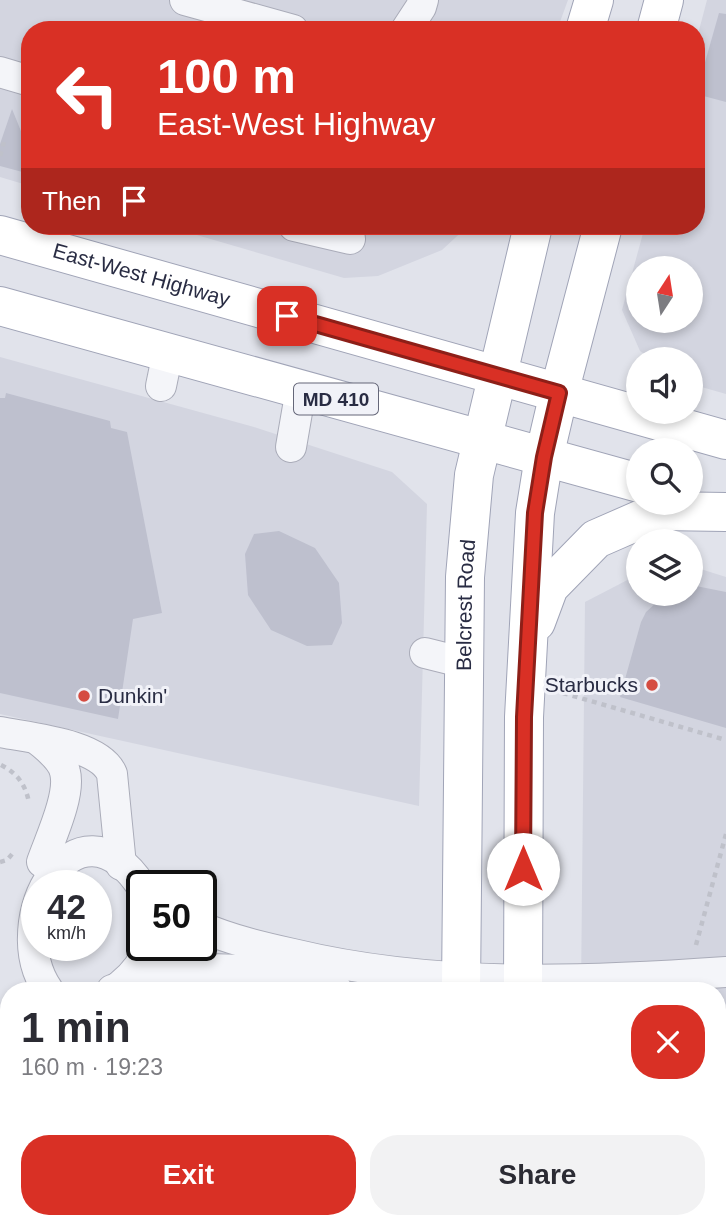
<!DOCTYPE html>
<html lang="en">
<head>
<meta charset="utf-8">
<style>
  :root { --surface:#fff; --page:#f2f2f3; --text:#2b2b33; --muted:#7c7c81; --accent:#d93025 }
  body { margin:0; font-family:Helvetica,sans-serif; background:var(--page); color:var(--text); height:100vh; display:flex; flex-direction:column; font-size:26px; white-space:nowrap }
  * { box-sizing:border-box; margin:0 }
  p { font-size:23px; color:var(--muted) }
  .icon { flex:none; width:38px; height:38px; fill:none; stroke:currentColor; stroke-width:2; stroke-linecap:round; stroke-linejoin:round }
  .map { position:relative; flex:1; overflow:hidden }
  .panel { position:absolute; left:0px; top:982px; width:726px; height:247px; display:flex; flex-direction:column; background:var(--surface); border-radius:28px 28px 0 0; box-shadow:0 4px 10px #0003 }
  .panel>* { flex:none }
  .guide { position:absolute; left:21px; top:21px; width:684px; height:214px; border-radius:28px; box-shadow:0 4px 10px #0003; background:#d93025; color:#fff; overflow:hidden }
  .needle { width:46px; rotate:12deg }
  .controls { position:absolute; left:626px; top:256px; display:grid; gap:14px }
  .controls a { display:grid; place-items:center; width:77px; height:77px; border-radius:50%; background:var(--surface); box-shadow:0 4px 10px #0003; font-size:35px }
  .speed { position:absolute; left:21px; top:870px; display:flex; gap:14px; font-size:35px; font-weight:700; text-align:center }
  .speed>* { display:grid; place-content:center; width:91px; height:91px; border-radius:50%; background:var(--surface); box-shadow:0 4px 10px #0003; line-height:1 }
  .speed small { font-size:18px; font-weight:400 }
  .speed .limit { border:4px solid #111; border-radius:10px; background:#fff; color:#111 }
  .pin { position:absolute; display:grid; place-items:center; width:60px; height:60px; color:#fff; margin:-30px; border-radius:14px; box-shadow:0 4px 10px #0006 }
  .me { position:absolute; width:77px; margin:-38px; rotate:0deg; stroke-linejoin:round; filter:drop-shadow(0 0 5px #0008) }
  .turn { display:flex; align-items:center; gap:24px; height:147px; padding:0 21px; font-size:32px }
  .turn .icon { width:91px; height:91px; stroke-width:2.5 }
  .turn b { display:block; font-size:49px; line-height:60px }
  .then { display:flex; align-items:center; height:66px; padding:0 21px; background:#0003; gap:14px; font-size:26px }
  .round { display:grid; place-items:center; flex:none; width:74px; height:74px; border-radius:28px; background:var(--page) }
  .summary { display:flex; align-items:center; justify-content:space-between; height:119px; padding:0 21px }
  h1 { font-size:42px; font-weight:800; line-height:52px }
  .action { display:flex; gap:14px; margin-top:auto; padding:14px 21px }
  .action a { flex:1; height:80px; border-radius:28px; background:var(--accent); color:#fff; font-size:28px; font-weight:800; line-height:80px; text-align:center }
  .action a+a { background:var(--page); color:var(--text) }
  .map>svg:first-child { display:block }
  .built { fill:#d3d5e0; fill-rule:evenodd }
  .building { fill:#bec0ce }
  .lines { fill:none; stroke-linecap:round; stroke-linejoin:round }
  .minor-casing { stroke:#aaacb9; stroke-width:32 }
  .major-casing { stroke:#a0a4b7; stroke-width:40 }
  .path { stroke:#bfc1ca; stroke-width:4.5; stroke-dasharray:5 5; stroke-linecap:butt }
  .minor { stroke:#f4f5f9; stroke-width:30 }
  .major { stroke:#fff; stroke-width:38 }
  .route-casing { stroke:#8d1f18; stroke-width:18 }
  .route { stroke:#d93025; stroke-width:12 }
  .poi-dot { fill:#d54c41; stroke:#f1f2f8; stroke-width:2.5 }
  .labels { text-anchor:middle; stroke-width:6; stroke-linejoin:round; paint-order:stroke }
  .shield { fill:#f1f2f8; stroke:#656779; stroke-width:2 }
  .shield-label { font-size:19px; font-weight:bold; fill:#292c43 }
  .street-label { font-size:21px; fill:#292c43; stroke:#f1f2f8 }
  .poi-label { font-size:21px; fill:#292c43; stroke:#f1f2f8; text-anchor:end }
</style>
</head>
<body>
<div class="map">
<svg width="726" height="1227" viewBox="0 0 726 1227">
  <rect width="100%" height="100%" fill="#e1e3eb"/>
  <g class="built">
    <polygon points="0,0 568,0 557,30 30,30 30,186 0,177"/>
    <path d="M707,0H726V394L691,384V359H652L640,351L622,310L645,226H696L697,38ZM639,268H691V320H639Z"/>
    <polygon points="166,226 468,226 442,250 378,276 344,278"/>
    <polygon points="0,357 254,427 392,472 427,504 419,806 0,714"/>
    <polygon points="691,566 726,577 726,1130 718,1133 718,990 581,990 585,602 639,574 639,593 691,593"/>
  </g>
  <g class="building">
    <polygon points="719,13 726,14 726,102 696,94"/>
    <polygon points="12,109 25,141 30,142 30,174 0,166 0,144"/>
    <polygon points="6,393 110,421 111,428 127,432 162,613 133,619 118,719 0,693 0,398 5,398"/>
    <polygon points="279,531 315,548 339,583 342,623 332,645 307,646 271,630 248,595 245,554 254,534"/>
    <polygon points="691,585 726,592 726,728 620,697 641,622 646,612 667,593 691,593"/>
  </g>
  <g class="lines">
    <g class="minor-casing">
      <g id="minor">
        <polyline points="185,0 293,30"/>
        <polyline points="406,30 421,7 423,0"/>
        <polyline points="0,72 30,81"/>
        <polyline points="294,226 350,239"/>
        <polyline points="161,386 168,352"/>
        <polyline points="291,447 301,389"/>
        <polyline points="425,653 465,663"/>
        <path d="M0,732C30,738 100,744 112,774L121,865"/>
        <path d="M37,739C47,748 62,758 65,772C71,795 50,839 42,862"/>
        <path d="M201,927C231,940 262,947 293,954C434,988 582,982 726,972"/>
        <path d="M121,985C135,974 144,962 150,945"/>
        <path d="M48,990C0,921 76,787 142,887"/>
        <path d="M112,990C129,984 146,976 164,973C219,965 285,969 337,990"/>
        <polyline points="0,1145 9,1085"/>
      </g>
    </g>
    <g class="major-casing">
      <g id="major">
        <polyline points="585,30 594,0"/>
        <polyline points="656,30 664,0"/>
        <path id="s1" d="M0,235L726,440"/>
        <polyline points="0,306 639,483"/>
        <polyline points="536,622 549,587 596,539 660,511 726,512"/>
        <path id="s2" d="M461,990L465,577L474,475L533,226"/>
        <polyline points="523,990 524,717 535,513 544,457 559,393 603,226"/>
        <polyline points="487,1220 489,1227"/>
        <polyline points="547,1220 549,1227"/>
      </g>
    </g>
    <g class="path">
      <polyline points="0,156 4,142"/>
      <polyline points="563,693 726,740"/>
      <path d="M1,765C17,773 26,785 29,803"/>
      <polyline points="0,862 7,860 13,853"/>
      <polyline points="696,945 726,834"/>
      <polyline points="439,1227 445,1220"/>
    </g>
    <use href="#minor" class="minor"/>
    <use href="#major" class="major"/>
  </g>
  <g class="lines">
    <g class="route-casing">
      <polyline id="route" points="287,316 559,393 544,457 535,513 524,717 523,869"/>
    </g>
    <use href="#route" class="route"/>
  </g>
  <g class="poi-dot">
    <circle cx="652" cy="685" r="7"/>
    <circle cx="84" cy="696" r="7"/>
  </g>
  <g class="labels">
    <rect class="shield" x="294" y="383.5" width="84" height="31" rx="5"/>
    <g class="shield-label">
      <text x="336" y="406">MD 410</text>
    </g>
    <g class="street-label">
      <text dy="7" stroke="none"><textPath href="#s1" startOffset="147">East-West Highway</textPath></text>
      <text dy="7" stroke="none"><textPath href="#s2" startOffset="385">Belcrest Road</textPath></text>
    </g>
    <g class="poi-label">
      <text x="638" y="692">Starbucks</text>
      <text x="98" y="703" text-anchor="start">Dunkin'</text>
    </g>
  </g>
</svg>
<div class="controls">
<a><svg class="needle" viewBox="-14 -14 28 28"><path d="M0-13l5 13h-10z" fill="#e53935"/><path d="M0 13l5-13h-10z" fill="#7c7c81"/></svg></a>
<a><svg class="icon" aria-label="sound" viewBox="0 0 24 24"><path d="M4 9h4l5-4v14l-5-4H4zM17 9q2 3 0 6"/></svg></a>
<a><svg class="icon" aria-label="search" viewBox="0 0 24 24"><circle cx="10" cy="10" r="6"/><path d="M15 15l6 6"/></svg></a>
<a><svg class="icon" aria-label="layers" viewBox="0 0 24 24"><path d="M12 4l9 5-9 5-9-5zM3 14l9 5 9-5"/></svg></a>
</div>
<div class="speed"><div>42<small>km/h</small></div><div class="limit">50</div></div>
<div class="pin" style="left:287px;top:316px;background:#d93025"><svg class="icon" aria-label="arrive" viewBox="0 0 24 24"><path d="M6 21V4h12l-3 4 3 4H6"/></svg></div>
<svg class="me" style="left:523px;top:869px" viewBox="-20 -20 40 40"><circle r="19" fill="#fff"/><path d="M0-13L10 11 0 6-10 11z" fill="#d93025"/></svg>
<div class="guide">
<div class="turn"><svg class="icon" aria-label="left" viewBox="0 0 24 24"><path d="M17 20v-9H6M10 6l-5 5 5 5"/></svg><div><b>100 m</b>East-West Highway</div></div>
<div class="then">Then<svg class="icon" aria-label="arrive" viewBox="0 0 24 24"><path d="M6 21V4h12l-3 4 3 4H6"/></svg></div>
</div>
<section class="panel">
<div class="summary"><div><h1>1 min</h1><p>160 m · 19:23</p></div><a class="round" style="background:#d93025;color:#fff"><svg class="icon" aria-label="close" viewBox="0 0 24 24"><path d="M6 6l12 12M18 6L6 18"/></svg></a></div>
<div class="action"><a>Exit</a><a>Share</a></div>
</section>
</div>
</body>
</html>
